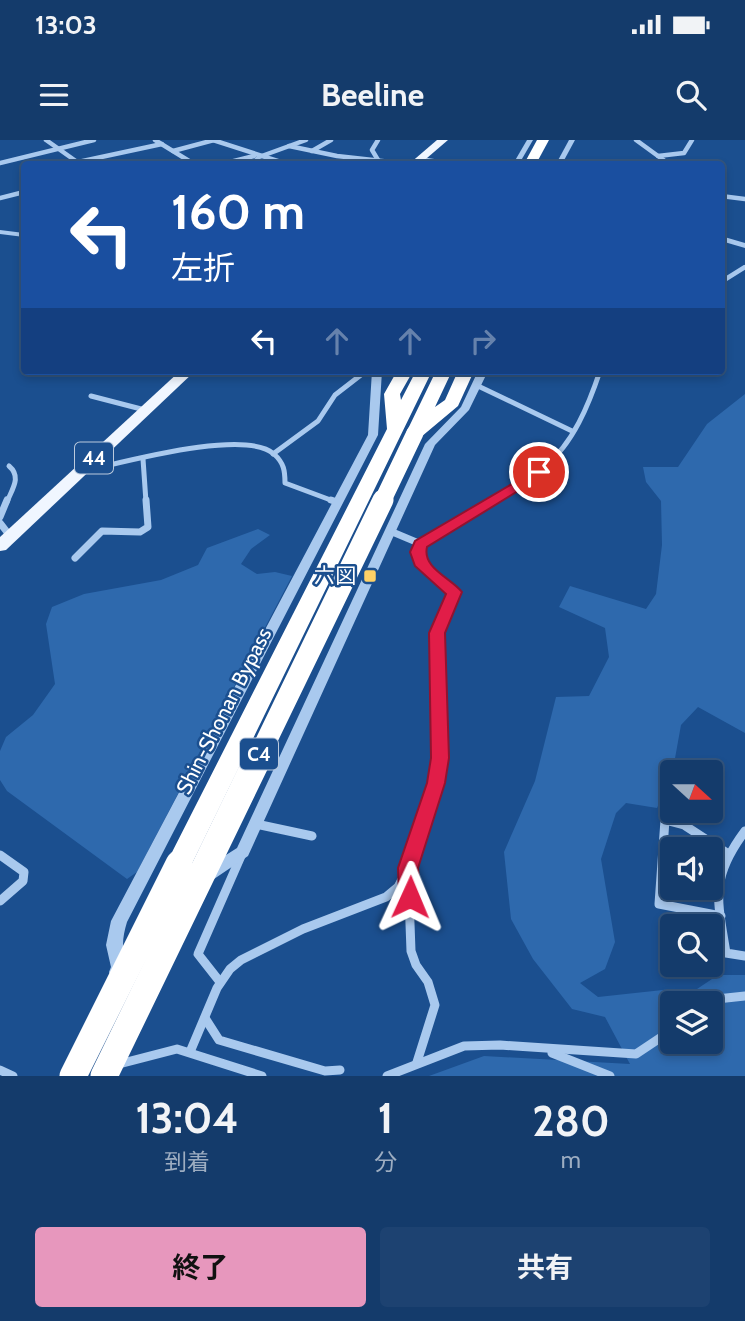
<!DOCTYPE html>
<html lang="ja">
<head>
<meta charset="utf-8">
<style>
  :root { --surface:#143b6b; --page:#1d4271; --text:#f1f3f6; --muted:#9dadc1; --line:#33557e; --accent:#e797bd }
  body { margin:0; font-family:Cabin,"Noto Sans JP",sans-serif; background:var(--page); color:var(--text); height:100vh; display:flex; flex-direction:column; font-size:26px; white-space:nowrap }
  * { box-sizing:border-box; margin:0 }
  p { font-size:23px; color:var(--muted) }
  .icon { flex:none; width:38px; height:38px; fill:none; stroke:currentColor; stroke-width:2; stroke-linecap:round; stroke-linejoin:round }
  .map { position:relative; height:936px; overflow:hidden }
  .details { display:flex; flex-direction:column; background:var(--surface); flex:1 }
  .details>* { flex:none }
  .guide { position:absolute; left:21px; top:21px; width:704px; height:214px; border-radius:7px; box-shadow:0 4px 10px #0003,0 0 0 2px var(--line); background:#1a4fa0; color:#fff; overflow:hidden }
  .needle { width:46px; rotate:111deg }
  .fabs { position:absolute; left:660px; top:620px; display:grid; gap:14px }
  .fabs a { display:grid; place-items:center; width:63px; height:63px; border-radius:7px; background:var(--surface); box-shadow:0 4px 10px #0003,0 0 0 2px var(--line); font-size:35px }
  .pin { position:absolute; display:grid; place-items:center; width:60px; height:60px; color:#fff; margin:-30px; border:4px solid #fff; border-radius:50%; box-shadow:0 2px 7px #0007 }
  .me { position:absolute; width:77px; margin:-38px; rotate:1deg; stroke-linejoin:round; filter:drop-shadow(0 0 5px #0008) }
  .turn { display:flex; align-items:center; gap:24px; height:147px; padding:0 35px; font-size:32px }
  .turn .icon { width:91px; height:91px; stroke-width:2.5 }
  .turn b { display:block; font-size:49px; line-height:60px }
  .lanes { display:flex; align-items:center; height:66px; padding:0 35px; background:#0003; justify-content:center; gap:35px; direction:ltr }
  .lanes .off { opacity:.35 }
  .eta { display:flex; justify-content:space-evenly; align-items:center; height:119px; text-align:center }
  .eta b { font-size:42px; font-weight:700; line-height:49px }
  .primary-button { display:flex; gap:14px; margin-top:auto; padding:14px 35px }
  .primary-button a { flex:1; height:80px; border-radius:7px; background:var(--accent); color:#111; font-size:28px; font-weight:700; line-height:80px; text-align:center }
  .primary-button a+a { background:var(--page); color:var(--text) }
  .status { display:flex; justify-content:space-between; align-items:center; height:49px; padding:0 35px; background:var(--surface); direction:ltr }
  .status svg { height:19px; fill:currentColor }
  header { display:flex; justify-content:space-between; align-items:center; height:91px; padding:0 35px; background:var(--surface); font-size:32px; font-weight:700 }
  .map>svg:first-child { display:block }
  .green { fill:#2e69ad; fill-rule:evenodd }
  .lines { fill:none; stroke-linecap:round; stroke-linejoin:round }
  .minor-far3 { stroke:#a9c9ee; stroke-width:4.5 }
  .minor-far2 { stroke:#a9c9ee; stroke-width:5 }
  .minor-far1 { stroke:#a9c9ee; stroke-width:7 }
  .minor { stroke:#a9c9ee; stroke-width:9 }
  .tertiary { fill:#a9c9ee; fill-rule:evenodd }
  .primary { fill:#f0f6ff; fill-rule:evenodd }
  .motorway { fill:#fff; fill-rule:evenodd }
  .motorway-bridge-far2 { stroke:#fff; stroke-width:17 }
  .motorway-bridge-far1 { stroke:#fff; stroke-width:21 }
  .motorway-bridge { stroke:#fff; stroke-width:27 }
  .route { fill:#e11d48; stroke:#92132f; stroke-width:2 }
  .poi-dot { fill:#ffd166; stroke:#1b4f8f; stroke-width:2.5 }
  .labels { text-anchor:middle; stroke-width:5; stroke-linejoin:round; paint-order:stroke }
  .shield { fill:#1b4f8f; stroke:#bbcadd; stroke-width:2 }
  .shield-label { font-size:19px; font-weight:bold; fill:#fff }
  .poi-label { font-size:21px; fill:#fff; stroke:#1b4f8f; text-anchor:end }
  .street-label { font-size:21px; fill:#fff; stroke:#1b4f8f }
</style>
</head>
<body>
<div class="status"><b>13:03</b><svg viewBox="0 0 49 12"><path d="M0 12V9h3v3zM5 12V6h3v6zM10 12V3h3v9zM15 12V0h3v12zM26 1h20v11H26zM47 4h2v5h-2z"/></svg></div>
<header><svg class="icon" aria-label="menu" viewBox="0 0 24 24"><path d="M4 6h16M4 12h16M4 18h16"/></svg>Beeline<svg class="icon" aria-label="search" viewBox="0 0 24 24"><circle cx="10" cy="10" r="6"/><path d="M15 15l6 6"/></svg></header>
<div class="map">
<svg width="745" height="936" viewBox="0 0 745 936">
  <rect width="100%" height="100%" fill="#1b4f8f"/>
  <g class="green">
    <path d="M745,254V593L698,567L681,585L672,635L657,668L626,663L616,673L601,719L615,802L605,829L580,843L598,857L672,849H697L718,835H745V936H429L484,916L630,924L605,877L572,869L533,819L511,779L504,712L535,641L556,557L589,556L609,517L605,488L559,467L570,446L646,469L656,454L662,405L661,361L646,342L643,327H678L707,284ZM672,863H710V901H672Z"/>
    <polygon points="258,389 270,395 251,409 241,424 257,434 275,432 292,436 137,732 127,739 7,651 0,640 0,611 6,597 33,575 55,544 46,484 52,467 84,454 161,440 198,425 207,408"/>
  </g>
  <g class="lines">
    <g class="minor-far3">
      <polyline points="46,0 80,24"/>
      <polyline points="155,0 194,24"/>
      <polyline points="213,0 287,24"/>
      <polyline points="378,0 372,10 378,20"/>
      <polyline points="636,0 669,24"/>
      <polyline points="289,6 337,16 409,24"/>
      <polyline points="173,11 214,0"/>
      <polyline points="312,11 331,0"/>
      <polyline points="658,16 684,13 692,0"/>
      <polyline points="420,19 451,24"/>
      <polyline points="78,22 162,4"/>
      <polyline points="0,23 94,0"/>
      <polyline points="222,24 254,16"/>
      <polyline points="253,24 259,17 306,0"/>
      <polyline points="721,56 745,59"/>
      <polyline points="0,58 24,52"/>
      <polyline points="721,142 745,127"/>
    </g>
    <g class="minor-far2">
      <polyline points="476,245 572,291"/>
      <polyline points="91,256 145,270"/>
      <polyline points="273,314 318,281 335,255 366,231"/>
      <polyline points="143,319 146,362"/>
      <path d="M84,331C121,323 245,288 274,314C284,323 285,331 285,343L336,362"/>
      <path d="M7,362C12,349 22,337 9,326"/>
      <path d="M489,362C507,350 528,340 545,326C573,304 589,264 600,231"/>
    </g>
    <g class="minor-far1">
      <polyline points="331,360 337,362"/>
      <polyline points="0,377 7,360"/>
      <polyline points="0,383 10,396"/>
      <polyline points="390,391 421,404"/>
      <polyline points="75,418 102,391 140,392 148,387 146,360"/>
      <path d="M440,616L437,493L454,452C437,439 416,428 421,404L492,360"/>
    </g>
    <g class="minor">
      <polyline points="256,684 312,696"/>
      <path d="M745,691C710,738 717,758 726,813L745,816"/>
      <polyline points="0,715 24,732 23,741 0,761"/>
      <polyline points="408,729 411,811 416,825 428,842 435,865 417,922"/>
      <polyline points="721,776 659,764 665,680 684,685 727,713"/>
      <polyline points="220,842 198,814 241,716"/>
      <polyline points="710,864 717,859 745,856"/>
      <polyline points="205,878 219,900 325,931 340,930"/>
      <polyline points="190,912 217,848 230,829 241,820 303,789 386,757 398,747 408,728 436,643 440,614"/>
      <polyline points="552,913 610,936"/>
      <polyline points="119,924 177,909 262,936"/>
      <polyline points="0,930 13,936"/>
      <polyline points="387,936 464,906 500,905 636,914 672,890"/>
    </g>
    <g class="tertiary">
      <polygon points="527,0 533,0 519,24 513,24"/>
      <polygon points="569,0 575,0 562,24 556,24"/>
      <polygon points="0,90 24,93 24,97 0,94"/>
      <polygon points="721,96 745,103 745,108 721,101"/>
      <path d="M372,231H382L378,295L127,782C122,798 121,812 128,828C125,834 123,837 117,839L111,837L109,832L111,827L106,805L111,781L368,295Z"/>
      <polygon points="478,231 488,231 469,270 435,305 248,716 214,739 209,740 204,739 201,734 204,729 237,708 425,304 461,267"/>
    </g>
    <g class="primary">
      <polygon points="437,0 448,0 420,24 409,24"/>
      <polygon points="180,231 195,231 6,410 0,411 0,397"/>
    </g>
    <g class="motorway">
      <polygon points="537,0 549,0 536,24 524,24"/>
      <polygon points="397,231 413,231 400,254 401,260 416,231 432,231 188,732 179,735 170,732 166,724 387,289 384,254"/>
      <polygon points="436,231 452,231 435,267 445,260 458,231 474,231 458,266 421,297 409,297 406,293"/>
    </g>
    <polyline class="motorway-bridge-far2" points="382,362 415,293"/>
    <polyline class="motorway-bridge-far1" points="259,616 383,360"/>
    <g class="motorway-bridge">
      <polyline points="73,936 179,724"/>
      <polyline points="104,936 260,614"/>
    </g>
  </g>
  <path class="route" d="M539,328L546,332L544,335L427,407C422,428 451,438 462,452L445,493L449,618L445,643L418,728L420,757L417,763L410,765L402,763L399,757L398,728L427,643L431,618L429,493L446,454L415,426L410,412L415,401Z"/>
  <rect class="poi-dot" x="363" y="429" width="14" height="14" rx="3.5"/>
  <g class="labels">
    <g class="shield">
      <rect x="75" y="302.5" width="38" height="31" rx="5"/>
      <rect x="240" y="598.5" width="38" height="31" rx="5"/>
    </g>
    <g class="shield-label">
      <text x="94" y="325">44</text>
      <text x="259" y="621">C4</text>
    </g>
    <g class="poi-label">
      <text x="356" y="443">六図</text>
    </g>
    <g class="street-label">
      <text transform="translate(224 571) rotate(-63)" y="7">Shin-Shonan Bypass</text>
    </g>
  </g>
</svg>
<div class="fabs">
<a><svg class="needle" viewBox="-14 -14 28 28"><path d="M0-13l5 13h-10z" fill="#e53935"/><path d="M0 13l5-13h-10z" fill="#9dadc1"/></svg></a>
<a><svg class="icon" aria-label="sound" viewBox="0 0 24 24"><path d="M4 9h4l5-4v14l-5-4H4zM17 9q2 3 0 6"/></svg></a>
<a><svg class="icon" aria-label="search" viewBox="0 0 24 24"><circle cx="10" cy="10" r="6"/><path d="M15 15l6 6"/></svg></a>
<a><svg class="icon" aria-label="layers" viewBox="0 0 24 24"><path d="M12 4l9 5-9 5-9-5zM3 14l9 5 9-5"/></svg></a>
</div>
<div class="pin" style="left:539px;top:332px;background:#d93025"><svg class="icon" aria-label="arrive" viewBox="0 0 24 24"><path d="M6 21V4h12l-3 4 3 4H6"/></svg></div>
<svg class="me" style="left:410px;top:757px" viewBox="-20 -20 40 40"><path d="M0-17L14 15 0 8-14 15z" fill="#e11d48" stroke="#fff" stroke-width="4"/></svg>
<div class="guide">
<div class="turn"><svg class="icon" aria-label="left" viewBox="0 0 24 24"><path d="M17 20v-9H6M10 6l-5 5 5 5"/></svg><div><b>160 m</b>左折</div></div>
<div class="lanes"><svg class="icon" aria-label="left" viewBox="0 0 24 24"><path d="M17 20v-9H6M10 6l-5 5 5 5"/></svg><svg class="icon off" aria-label="ahead" viewBox="0 0 24 24"><path d="M12 20V5M6 11l6-6 6 6"/></svg><svg class="icon off" aria-label="ahead" viewBox="0 0 24 24"><path d="M12 20V5M6 11l6-6 6 6"/></svg><svg class="icon off" aria-label="right" viewBox="0 0 24 24"><path d="M7 20v-9h11M14 6l5 5-5 5"/></svg></div>
</div>
</div>
<section class="details">
<div class="eta">
<div><b>13:04</b><p>到着</p></div>
<div><b>1</b><p>分</p></div>
<div><b>280</b><p>m</p></div>
</div>
<div class="primary-button"><a>終了</a><a>共有</a></div>
</section>
</body>
</html>
